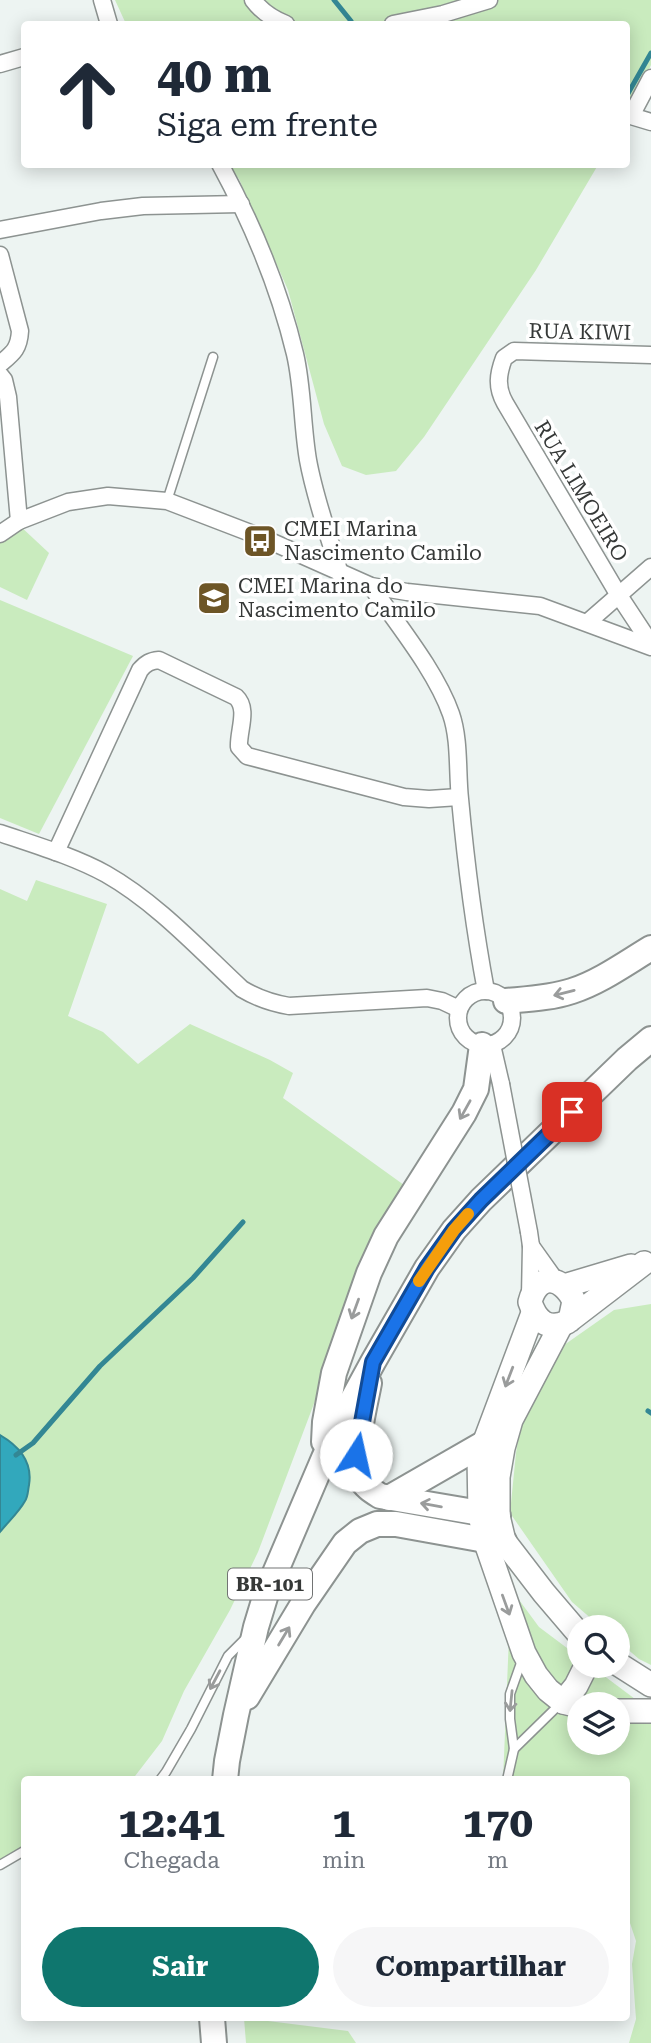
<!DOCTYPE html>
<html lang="pt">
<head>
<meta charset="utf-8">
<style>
  :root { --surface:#fff; --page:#f6f6f7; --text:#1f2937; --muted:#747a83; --accent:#0f766e }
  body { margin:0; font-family:"Roboto Serif",serif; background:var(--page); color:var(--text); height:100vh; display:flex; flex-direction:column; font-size:26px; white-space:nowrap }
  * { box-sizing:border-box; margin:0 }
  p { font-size:23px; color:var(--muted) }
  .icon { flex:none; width:38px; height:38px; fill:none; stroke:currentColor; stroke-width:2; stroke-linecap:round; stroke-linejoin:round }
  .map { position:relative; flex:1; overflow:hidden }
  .sheet { position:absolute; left:21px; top:1776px; width:609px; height:245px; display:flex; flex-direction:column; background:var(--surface); border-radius:7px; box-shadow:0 4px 18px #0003 }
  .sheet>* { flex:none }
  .top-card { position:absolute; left:21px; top:21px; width:609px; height:147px; border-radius:7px; box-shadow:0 4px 18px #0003; background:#fff; color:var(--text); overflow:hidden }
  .buttons { position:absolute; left:567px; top:1615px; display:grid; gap:14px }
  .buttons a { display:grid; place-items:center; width:63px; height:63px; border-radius:50%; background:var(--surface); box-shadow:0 4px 18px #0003; font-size:35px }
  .pin { position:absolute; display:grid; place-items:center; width:60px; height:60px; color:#fff; margin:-30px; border-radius:14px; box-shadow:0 4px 10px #0006 }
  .me { position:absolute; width:77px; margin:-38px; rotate:10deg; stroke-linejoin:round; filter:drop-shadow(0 0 5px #0008) }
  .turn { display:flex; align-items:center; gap:24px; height:147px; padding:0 21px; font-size:32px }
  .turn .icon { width:91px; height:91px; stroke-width:2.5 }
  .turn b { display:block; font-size:49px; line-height:60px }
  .eta { display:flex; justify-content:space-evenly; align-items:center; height:119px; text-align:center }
  .eta b { font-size:42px; font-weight:700; line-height:49px }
  .cta { display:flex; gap:14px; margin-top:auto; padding:14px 21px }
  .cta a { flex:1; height:80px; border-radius:42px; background:var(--accent); color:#fff; font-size:28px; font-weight:700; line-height:80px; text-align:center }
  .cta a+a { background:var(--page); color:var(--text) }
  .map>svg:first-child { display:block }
  .green { fill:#c9ebbe; fill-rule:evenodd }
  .water { fill:#32a8bc; stroke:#338794; stroke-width:2 }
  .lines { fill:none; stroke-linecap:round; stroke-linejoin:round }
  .stream { stroke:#338794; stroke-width:5 }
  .lane-casing { stroke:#8d9391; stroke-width:11 }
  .street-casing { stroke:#8d9391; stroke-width:19 }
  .secondary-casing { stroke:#8d9391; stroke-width:26 }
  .primary-casing { stroke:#8d9391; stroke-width:28 }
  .lane { stroke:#fff; stroke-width:8 }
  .street { stroke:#fff; stroke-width:16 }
  .secondary { stroke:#fff; stroke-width:23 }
  .primary { stroke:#fff; stroke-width:24 }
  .street-bridge-casing { stroke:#8d9391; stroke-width:19; stroke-linecap:butt }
  .street-bridge { stroke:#fff; stroke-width:16 }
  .oneway { stroke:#9a9c9c }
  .route-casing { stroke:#114b97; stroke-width:18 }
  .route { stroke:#1a73e8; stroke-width:12 }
  .slow { stroke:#f59e0b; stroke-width:12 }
  .labels { text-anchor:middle; stroke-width:7; stroke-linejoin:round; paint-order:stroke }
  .shield { fill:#fff; stroke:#727474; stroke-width:2 }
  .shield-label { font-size:19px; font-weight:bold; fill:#363938 }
  .street-label { font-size:21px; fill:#363938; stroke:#fff }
  .poi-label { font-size:21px; fill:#363938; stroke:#fff; text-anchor:start }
</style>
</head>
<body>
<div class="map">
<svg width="651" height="2043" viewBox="0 0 651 2043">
  <rect width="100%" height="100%" fill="#edf4f2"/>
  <g class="green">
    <polygon points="115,0 651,0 651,65 627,116 626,24 126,24"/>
    <polygon points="228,165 598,165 536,270 424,437 396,471 366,475 342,466 324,424 288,290 239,179"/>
    <polygon points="19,525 49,553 27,600 0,587 0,541"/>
    <polygon points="0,600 133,656 39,834 0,818"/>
    <polygon points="36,880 107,904 68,1016 103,1032 138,1064 190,1024 270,1060 293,1073 283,1098 404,1185 358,1287 258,1552 230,1610 184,1691 162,1741 132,1780 24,1780 24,1848 8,1855 0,1861 0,1532 26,1499 14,1444 0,1435 0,889 27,901"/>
    <polygon points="651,1304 651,1665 639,1659 618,1641 618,1628 601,1627 572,1602 510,1513 516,1453 523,1410 557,1350 614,1310"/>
    <path d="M511,1589L539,1627L651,1711V2043H629L636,2019L632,1964L636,1941L627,1914L626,1780H503ZM579,1704H618V1743H579Z"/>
    <polygon points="244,2018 348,2031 356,2043 246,2043"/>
  </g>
  <path class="water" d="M0,1435C19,1446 33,1461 29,1485C28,1490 28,1497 25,1501C19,1512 8,1522 0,1532Z"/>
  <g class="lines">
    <g class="stream">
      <polyline points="334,0 351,21"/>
      <polyline points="626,97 651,53"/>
      <polyline points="648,1411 651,1413"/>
      <polyline points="16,1455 33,1443 100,1366 193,1278 243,1222"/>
    </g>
    <g class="lane-casing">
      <g id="lane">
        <polyline points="167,501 213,357"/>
        <polyline points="514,1749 562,1702"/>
        <polyline points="160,1780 166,1772 191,1729 228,1656 247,1637"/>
        <polyline points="507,1780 514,1749 510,1719 510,1694 522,1660"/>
        <polyline points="0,1865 24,1851"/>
      </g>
    </g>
    <g class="street-casing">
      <g id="street">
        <polyline points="102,0 109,24"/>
        <path d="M253,0C262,12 273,19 286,24"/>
        <polyline points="393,24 443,14 489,0"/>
        <polyline points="0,64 24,57"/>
        <polyline points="651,78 631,116 651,122"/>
        <path d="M220,164C253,225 279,287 295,354C303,388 302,425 308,460C315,499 329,536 340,574"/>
        <polyline points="0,230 101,211 143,206 241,204"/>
        <path d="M0,255L20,331C19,349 13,353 0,364"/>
        <path d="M651,355L514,351L504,358C498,374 496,387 505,403L618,594L651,644"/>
        <polyline points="0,375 4,380 8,397 19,521"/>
        <polyline points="0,534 19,521 68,502 108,496 167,501 261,537 371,586 407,592 540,606 651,647"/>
        <path d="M371,586C397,624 436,671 451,714C460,740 457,772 460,799C466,864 474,927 486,991"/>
        <polyline points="588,622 651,567"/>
        <path d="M0,833C35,845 73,856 106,874C157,903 199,949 242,989C257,998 271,1003 289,1006L427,998L442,1001L459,1009"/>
        <path d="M56,852L140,670C146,663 150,661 159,660L236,697C249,709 238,731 239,747L247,756L404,797L429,799L459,797"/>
        <circle cx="485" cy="1018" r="27"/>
        <polyline points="492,1045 501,1084"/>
        <polyline points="529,1232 531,1246 530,1296"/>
        <polyline points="531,1246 556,1281"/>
      </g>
    </g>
    <g class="secondary-casing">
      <g id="secondary">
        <polyline points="564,1286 631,1266"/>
        <polyline points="533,1313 479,1457 480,1514 485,1540 524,1653 536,1675 548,1690 563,1702 579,1706"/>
        <path d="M570,1320L574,1301C562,1275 537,1273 530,1302C536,1321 548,1331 567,1322L644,1263"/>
        <polyline points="561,1325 511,1420 503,1448 498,1477 498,1516 504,1541 544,1593 579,1634"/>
        <polyline points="618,1664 651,1685"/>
        <polyline points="563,1702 576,1686 586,1666"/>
        <polyline points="618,1711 651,1711"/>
      </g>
    </g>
    <g class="primary-casing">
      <g id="primary">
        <path d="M506,1001C528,999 551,998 572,991C600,982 626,963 651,948"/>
        <path d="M369,1383C365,1405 351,1458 360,1477C364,1486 372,1491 380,1496L498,1516"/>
        <polyline points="324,1442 325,1422 334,1373 369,1273 386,1236 464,1113 476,1089 482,1045"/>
        <polyline points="389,1498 483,1444"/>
        <polyline points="247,1697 303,1604 345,1543 360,1531 377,1524 396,1524 485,1540 504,1541"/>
        <polyline points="225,1780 227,1761 236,1715 256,1627 266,1594 324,1458 343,1417 373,1362 427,1268 454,1230 481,1200 627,1059 651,1039"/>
        <polyline points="212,2018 214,2043"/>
      </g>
    </g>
    <use href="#lane" class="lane"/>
    <use href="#street" class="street"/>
    <use href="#secondary" class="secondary"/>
    <use href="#primary" class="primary"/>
    <g class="street-bridge-casing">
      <polyline id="street-bridge" points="501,1084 529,1232"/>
    </g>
    <use href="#street-bridge" class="street-bridge"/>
  </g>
  <defs><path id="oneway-shaft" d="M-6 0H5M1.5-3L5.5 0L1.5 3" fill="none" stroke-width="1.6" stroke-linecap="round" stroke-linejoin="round" transform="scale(1.75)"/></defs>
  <g class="oneway">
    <use href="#oneway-shaft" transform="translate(564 993) rotate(166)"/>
    <use href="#oneway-shaft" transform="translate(465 1110) rotate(119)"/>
    <use href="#oneway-shaft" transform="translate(355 1309) rotate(110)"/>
    <use href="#oneway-shaft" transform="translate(509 1377) rotate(111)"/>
    <use href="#oneway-shaft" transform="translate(431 1505) rotate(-170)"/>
    <use href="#oneway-shaft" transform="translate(506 1605) rotate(70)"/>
    <use href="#oneway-shaft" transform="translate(284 1636) rotate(-59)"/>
    <use href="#oneway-shaft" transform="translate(215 1680) rotate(118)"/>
    <use href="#oneway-shaft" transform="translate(511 1701) rotate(96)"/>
  </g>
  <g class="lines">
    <g class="route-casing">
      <polyline id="route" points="356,1455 373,1362 427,1268 454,1230 481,1200 572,1112"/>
    </g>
    <use href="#route" class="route"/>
    <polyline class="slow" points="419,1281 454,1230 468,1214"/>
  </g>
  <defs>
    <g id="bus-square" transform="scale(1.75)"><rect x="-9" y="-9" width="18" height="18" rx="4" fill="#6d5526" stroke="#fff"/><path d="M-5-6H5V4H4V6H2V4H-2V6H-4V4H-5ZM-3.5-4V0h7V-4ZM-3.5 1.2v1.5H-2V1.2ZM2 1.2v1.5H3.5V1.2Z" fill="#fff"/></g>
    <g id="school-square" transform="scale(1.75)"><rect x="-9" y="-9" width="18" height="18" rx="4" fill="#6d5526" stroke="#fff"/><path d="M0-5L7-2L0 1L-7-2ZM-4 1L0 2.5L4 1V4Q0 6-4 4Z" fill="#fff"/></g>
  </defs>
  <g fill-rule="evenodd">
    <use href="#bus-square" x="260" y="541"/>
    <use href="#school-square" x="214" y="598"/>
  </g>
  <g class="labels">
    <rect class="shield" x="228" y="1568.5" width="84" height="31" rx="5"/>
    <g class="shield-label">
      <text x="270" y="1591">BR-101</text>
    </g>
    <g class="street-label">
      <text transform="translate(580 332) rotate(1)" y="7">RUA KIWI</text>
      <text transform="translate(581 491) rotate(59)" y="7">RUA LIMOEIRO</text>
    </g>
    <g class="poi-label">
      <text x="284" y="536">CMEI Marina<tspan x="284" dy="24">Nascimento Camilo</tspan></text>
      <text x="238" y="593">CMEI Marina do<tspan x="238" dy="24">Nascimento Camilo</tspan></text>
    </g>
  </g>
</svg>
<div class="buttons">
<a><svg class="icon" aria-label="search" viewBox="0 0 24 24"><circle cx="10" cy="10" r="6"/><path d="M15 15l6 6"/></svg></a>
<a><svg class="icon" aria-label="layers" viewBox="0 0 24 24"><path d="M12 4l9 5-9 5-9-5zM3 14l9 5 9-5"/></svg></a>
</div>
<div class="pin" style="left:572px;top:1112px;background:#d93025"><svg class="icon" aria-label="arrive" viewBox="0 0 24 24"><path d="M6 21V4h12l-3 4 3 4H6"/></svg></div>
<svg class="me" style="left:356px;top:1455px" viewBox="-20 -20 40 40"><circle r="19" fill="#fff"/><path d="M0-13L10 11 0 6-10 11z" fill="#1a73e8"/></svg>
<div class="top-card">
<div class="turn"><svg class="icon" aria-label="ahead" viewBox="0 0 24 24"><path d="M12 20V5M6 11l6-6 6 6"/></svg><div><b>40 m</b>Siga em frente</div></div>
</div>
<section class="sheet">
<div class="eta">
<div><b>12:41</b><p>Chegada</p></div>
<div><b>1</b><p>min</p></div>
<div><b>170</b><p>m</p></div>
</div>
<div class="cta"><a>Sair</a><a>Compartilhar</a></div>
</section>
</div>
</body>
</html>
